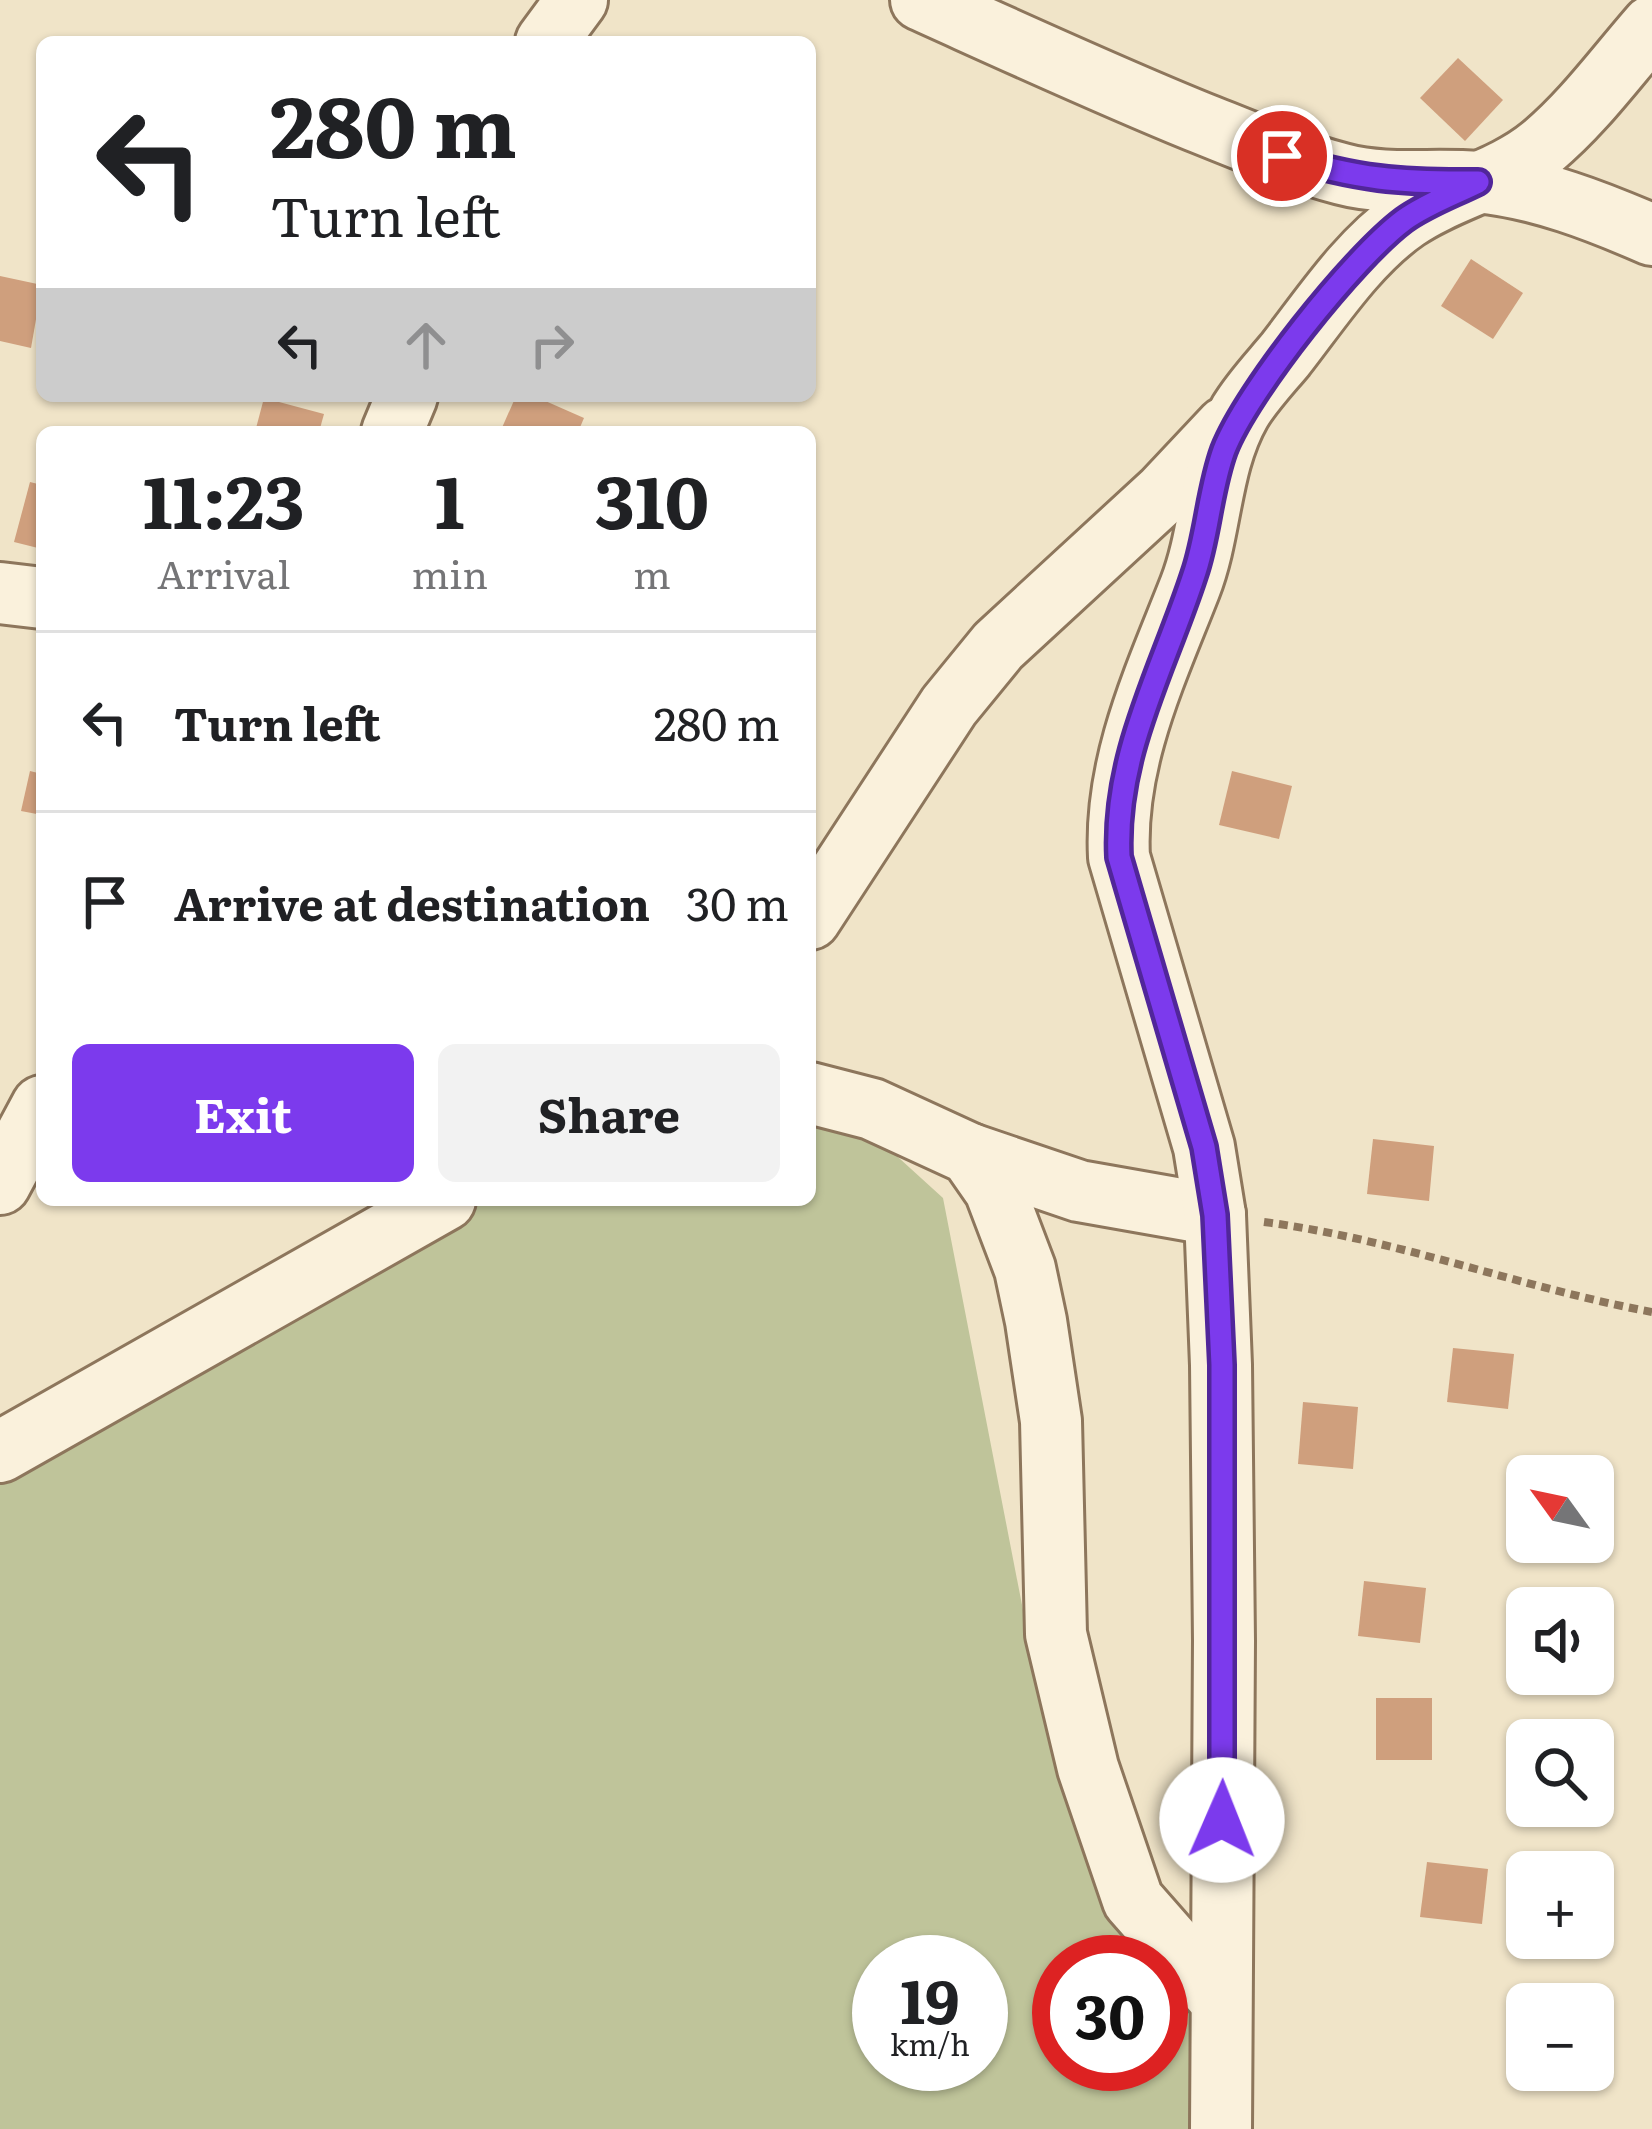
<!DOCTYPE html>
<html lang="en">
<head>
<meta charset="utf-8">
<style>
  :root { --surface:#fff; --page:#f2f2f2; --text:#202124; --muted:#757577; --line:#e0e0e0; --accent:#7c3aed }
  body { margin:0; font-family:Literata,serif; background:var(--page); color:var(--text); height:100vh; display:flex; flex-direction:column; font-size:45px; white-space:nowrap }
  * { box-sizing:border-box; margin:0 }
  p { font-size:39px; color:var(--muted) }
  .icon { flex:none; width:66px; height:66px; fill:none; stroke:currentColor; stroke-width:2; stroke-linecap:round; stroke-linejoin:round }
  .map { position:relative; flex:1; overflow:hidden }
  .details { position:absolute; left:36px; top:426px; width:780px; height:780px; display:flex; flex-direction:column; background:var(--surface); border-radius:18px; box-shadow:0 3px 9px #0004 }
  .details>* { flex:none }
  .guide { position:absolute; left:36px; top:36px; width:780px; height:366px; border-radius:18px; box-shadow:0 3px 9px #0004; background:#fff; color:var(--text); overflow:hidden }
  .needle { width:78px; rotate:303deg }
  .fabs { position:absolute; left:1506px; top:1455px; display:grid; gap:24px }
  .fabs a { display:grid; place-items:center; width:108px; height:108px; border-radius:18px; background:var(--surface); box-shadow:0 3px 9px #0004; font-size:60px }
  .speed { position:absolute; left:852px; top:1935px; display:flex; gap:24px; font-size:60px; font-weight:700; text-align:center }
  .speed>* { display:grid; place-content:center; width:156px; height:156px; border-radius:50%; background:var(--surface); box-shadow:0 3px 9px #0004; line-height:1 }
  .speed small { font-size:30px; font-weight:400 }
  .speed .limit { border:18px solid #d22; background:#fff; color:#111 }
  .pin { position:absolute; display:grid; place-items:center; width:102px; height:102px; color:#fff; margin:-51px; border:6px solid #fff; border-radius:50%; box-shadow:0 3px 12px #0007 }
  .me { position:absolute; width:132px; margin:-66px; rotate:1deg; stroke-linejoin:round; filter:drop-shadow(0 0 9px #0008) }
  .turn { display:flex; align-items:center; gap:42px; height:252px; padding:0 36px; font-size:54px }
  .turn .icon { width:156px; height:156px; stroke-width:2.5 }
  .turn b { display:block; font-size:84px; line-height:102px }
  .lanes { display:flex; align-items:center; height:114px; padding:0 36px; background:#0003; justify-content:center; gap:60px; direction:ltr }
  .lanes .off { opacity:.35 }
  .eta { display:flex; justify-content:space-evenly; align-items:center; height:204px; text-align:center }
  .eta b { font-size:72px; font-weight:700; line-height:84px }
  .cta { display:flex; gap:24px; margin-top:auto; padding:24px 36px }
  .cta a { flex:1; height:138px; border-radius:18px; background:var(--accent); color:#fff; font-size:48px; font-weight:700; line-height:138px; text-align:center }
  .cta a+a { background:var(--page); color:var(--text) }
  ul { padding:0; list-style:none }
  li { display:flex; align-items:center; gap:36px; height:180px; padding:0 36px; border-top:3px solid var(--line) }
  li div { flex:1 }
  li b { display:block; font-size:45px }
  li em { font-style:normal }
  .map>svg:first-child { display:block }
  .cemetery { fill:#bfc49a; fill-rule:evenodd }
  .building { fill:#cf9f7d }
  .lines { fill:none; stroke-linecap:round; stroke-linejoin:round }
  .minor-casing { stroke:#8d765c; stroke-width:66 }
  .path { stroke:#8d765c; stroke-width:8; stroke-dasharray:9 6; stroke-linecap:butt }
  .minor { stroke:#faf1dc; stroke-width:60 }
  .route-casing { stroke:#51269a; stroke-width:30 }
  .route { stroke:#7c3aed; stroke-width:21 }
</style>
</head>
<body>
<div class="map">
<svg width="1652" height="2129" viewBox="0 0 1652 2129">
  <rect width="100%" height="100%" fill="#f0e4c8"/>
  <path class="cemetery" d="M810,1119L877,1138L943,1198L1048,1739L1093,1867L1159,1962H1059V2064H1161V1964L1193,2001L1202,2129H0V1460L449,1200H810ZM879,1962H981V2064H879Z"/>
  <g class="building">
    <polygon points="1458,58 1503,100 1465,141 1420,98"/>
    <polygon points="1471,259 1523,293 1493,339 1441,306"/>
    <polygon points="0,276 42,285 31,348 0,341"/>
    <polygon points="516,396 534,396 584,418 578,432 501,430"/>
    <polygon points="264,398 324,414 319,432 255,432"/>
    <polygon points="30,482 42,485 42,549 14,542"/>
    <polygon points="30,771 42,774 42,815 21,811"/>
    <polygon points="1232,771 1292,786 1279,839 1219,825"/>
    <polygon points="1373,1139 1434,1146 1429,1201 1367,1194"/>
    <polygon points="1453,1348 1514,1354 1508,1409 1447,1402"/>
    <polygon points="1303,1402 1358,1407 1353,1469 1298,1464"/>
    <polygon points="1364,1581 1426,1588 1420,1643 1358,1636"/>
    <rect x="1376" y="1698" width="56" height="62"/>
    <polygon points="1427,1862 1488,1869 1482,1924 1420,1917"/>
  </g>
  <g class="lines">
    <g class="minor-casing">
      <g id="minor">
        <path d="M921,0C1012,41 1103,83 1196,121C1244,140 1292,161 1342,174C1387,186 1432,178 1478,182C1538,188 1597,211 1652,235"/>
        <polyline points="546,42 577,0"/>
        <polyline points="392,432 407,396"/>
        <polyline points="0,593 42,598"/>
        <polyline points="810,919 949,706 998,646 1164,493 1226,427"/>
        <polyline points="810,1093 872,1109 970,1154 995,1190 1025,1269 1036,1321 1051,1421 1056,1634 1088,1768 1133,1900 1219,1998"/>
        <polyline points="970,1154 1079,1191 1215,1215"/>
        <polyline points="0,1184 42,1106"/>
        <polyline points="0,1452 445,1200"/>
        <path d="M1221,2129L1224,1641L1221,1365L1215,1215L1204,1147L1119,857C1114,761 1156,674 1190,587C1212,531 1209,466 1240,412C1252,392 1270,373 1285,355C1321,309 1357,253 1406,219C1448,190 1502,180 1542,147C1583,113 1617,66 1652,26"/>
      </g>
    </g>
    <path class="path" d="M1264,1222C1396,1239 1522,1288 1652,1312"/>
    <use href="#minor" class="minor"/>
  </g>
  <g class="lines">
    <g class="route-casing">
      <path id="route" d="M1222,1820V1365L1215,1215L1204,1147L1119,857C1114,755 1163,670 1194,575C1208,535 1209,491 1224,450C1247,391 1353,258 1404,220C1426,204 1454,194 1478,182C1400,183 1357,179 1282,156"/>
    </g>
    <use href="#route" class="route"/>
  </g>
</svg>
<div class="fabs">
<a><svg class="needle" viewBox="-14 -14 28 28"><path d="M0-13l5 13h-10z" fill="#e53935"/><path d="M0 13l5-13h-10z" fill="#757577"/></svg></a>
<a><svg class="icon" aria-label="sound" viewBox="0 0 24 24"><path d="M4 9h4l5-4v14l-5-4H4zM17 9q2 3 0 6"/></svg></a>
<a><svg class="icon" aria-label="search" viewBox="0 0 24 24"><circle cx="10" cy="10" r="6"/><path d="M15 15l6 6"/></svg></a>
<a>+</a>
<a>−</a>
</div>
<div class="speed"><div>19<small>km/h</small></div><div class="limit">30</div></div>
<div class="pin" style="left:1282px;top:156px;background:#d93025"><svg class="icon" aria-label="arrive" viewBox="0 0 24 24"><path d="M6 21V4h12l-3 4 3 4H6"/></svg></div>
<svg class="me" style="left:1222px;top:1820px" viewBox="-20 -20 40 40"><circle r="19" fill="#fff"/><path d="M0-13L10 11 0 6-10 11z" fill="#7c3aed"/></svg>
<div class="guide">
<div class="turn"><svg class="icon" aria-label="left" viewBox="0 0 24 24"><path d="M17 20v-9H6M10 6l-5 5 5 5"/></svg><div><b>280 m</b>Turn left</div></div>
<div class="lanes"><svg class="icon" aria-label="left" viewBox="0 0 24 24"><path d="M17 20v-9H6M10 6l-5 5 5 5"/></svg><svg class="icon off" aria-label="ahead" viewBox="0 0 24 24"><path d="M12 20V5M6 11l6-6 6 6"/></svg><svg class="icon off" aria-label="right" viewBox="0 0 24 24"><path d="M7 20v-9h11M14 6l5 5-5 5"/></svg></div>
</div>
<section class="details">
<div class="eta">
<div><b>11:23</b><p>Arrival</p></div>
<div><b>1</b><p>min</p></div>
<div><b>310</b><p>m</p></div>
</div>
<ul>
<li><svg class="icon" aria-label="left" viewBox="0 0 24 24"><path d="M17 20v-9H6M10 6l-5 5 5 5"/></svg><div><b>Turn left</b></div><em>280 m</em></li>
<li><svg class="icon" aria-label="arrive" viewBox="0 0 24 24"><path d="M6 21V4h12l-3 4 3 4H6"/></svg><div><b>Arrive at destination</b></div><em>30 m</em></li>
</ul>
<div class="cta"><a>Exit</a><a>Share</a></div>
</section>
</div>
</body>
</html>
